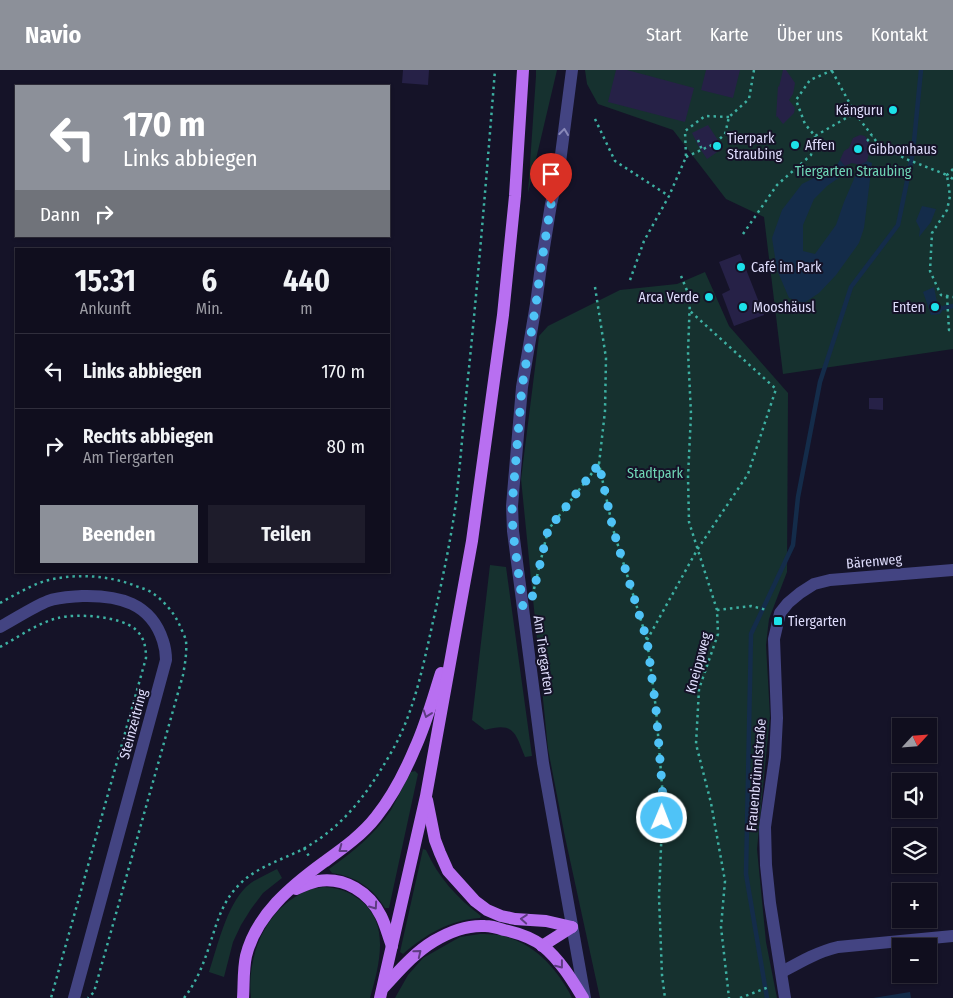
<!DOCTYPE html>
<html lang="de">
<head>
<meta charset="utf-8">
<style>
  :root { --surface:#100e1e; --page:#1e1c2b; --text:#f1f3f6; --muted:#9c9ca4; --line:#302e3c; --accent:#8c9099 }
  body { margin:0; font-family:"Fira Sans Condensed",sans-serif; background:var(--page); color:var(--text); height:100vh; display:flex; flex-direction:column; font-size:19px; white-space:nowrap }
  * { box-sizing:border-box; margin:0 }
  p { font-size:16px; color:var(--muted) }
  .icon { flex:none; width:28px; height:28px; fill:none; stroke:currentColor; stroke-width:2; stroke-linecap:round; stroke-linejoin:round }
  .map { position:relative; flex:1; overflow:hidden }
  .side { position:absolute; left:15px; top:178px; width:375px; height:325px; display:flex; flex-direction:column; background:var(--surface); border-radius:0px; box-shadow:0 1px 4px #0004,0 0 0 1px var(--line) }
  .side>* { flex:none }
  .guide { position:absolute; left:15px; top:15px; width:375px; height:152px; border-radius:0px; box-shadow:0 1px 4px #0004,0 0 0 1px var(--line); background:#8c9099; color:#fff; overflow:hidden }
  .needle { width:32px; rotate:64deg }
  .tools { position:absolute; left:892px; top:648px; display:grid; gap:10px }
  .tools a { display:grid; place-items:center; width:45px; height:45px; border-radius:0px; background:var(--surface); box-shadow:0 1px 4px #0004,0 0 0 1px var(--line); font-size:25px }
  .pin { position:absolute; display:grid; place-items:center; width:42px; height:42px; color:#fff; margin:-51px -21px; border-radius:50% 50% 50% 0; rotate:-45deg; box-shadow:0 0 5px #0007 }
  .pin .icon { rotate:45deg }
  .me { position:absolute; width:55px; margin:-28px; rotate:1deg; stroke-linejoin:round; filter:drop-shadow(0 0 4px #0008) }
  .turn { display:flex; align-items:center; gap:18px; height:105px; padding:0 25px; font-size:22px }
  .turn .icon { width:65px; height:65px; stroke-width:2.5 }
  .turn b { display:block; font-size:35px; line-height:42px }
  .then { display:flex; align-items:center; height:48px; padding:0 25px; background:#0003; gap:10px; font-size:19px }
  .eta { display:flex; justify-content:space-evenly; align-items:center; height:85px; text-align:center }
  .eta b { font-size:30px; font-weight:700; line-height:35px }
  .action { display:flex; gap:10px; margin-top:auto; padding:10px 25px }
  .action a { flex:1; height:58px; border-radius:0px; background:var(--accent); color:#fff; font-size:20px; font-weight:700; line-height:58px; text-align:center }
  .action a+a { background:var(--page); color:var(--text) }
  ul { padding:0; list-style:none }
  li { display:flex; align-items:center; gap:15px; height:75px; padding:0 25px; border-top:1px solid var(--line) }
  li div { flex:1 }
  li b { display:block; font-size:19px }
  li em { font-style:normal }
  header { display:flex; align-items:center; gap:30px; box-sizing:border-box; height:70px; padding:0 25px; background:var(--accent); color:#fff }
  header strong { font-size:24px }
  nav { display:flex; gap:28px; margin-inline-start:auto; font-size:18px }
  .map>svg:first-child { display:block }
  .green { fill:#16312f }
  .water { fill:#142c4a }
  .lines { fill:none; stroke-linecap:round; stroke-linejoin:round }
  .stream { stroke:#142c4a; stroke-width:4.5 }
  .building { fill:#262147 }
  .path { stroke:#3db0a2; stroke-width:2.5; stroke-dasharray:2.5 4; stroke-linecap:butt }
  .minor { stroke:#434482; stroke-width:12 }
  .major { stroke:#b86ff1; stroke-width:12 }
  .oneway { stroke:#8989b9 }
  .oneway2 { stroke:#5e3c82 }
  .route { stroke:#4fc3f7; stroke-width:9; stroke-dasharray:0 16.2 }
  .poi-dot { fill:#1ce1e9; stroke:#151328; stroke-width:2 }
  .labels { text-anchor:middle; stroke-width:4; stroke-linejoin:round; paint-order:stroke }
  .poi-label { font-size:14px; fill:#dfddfc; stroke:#151328; text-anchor:start }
  .park-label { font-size:14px; fill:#6fd6b6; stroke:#151328 }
  .street-label { font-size:14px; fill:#dfddfc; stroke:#151328 }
</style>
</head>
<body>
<header>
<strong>Navio</strong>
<nav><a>Start</a><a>Karte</a><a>Über uns</a><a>Kontakt</a></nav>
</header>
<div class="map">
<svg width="953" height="928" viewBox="0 0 953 928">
  <rect width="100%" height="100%" fill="#151328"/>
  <g class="green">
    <polygon points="536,0 557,0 528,123 536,6"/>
    <polygon points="585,0 953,0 953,279 783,304 764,147 726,129 673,60 598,34 587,14"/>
    <polygon points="705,202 729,256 788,323 787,502 769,549 766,575 770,646 757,779 766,872 777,928 600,928 565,767 548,679 521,409 539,266 548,256 620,220 677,214"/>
    <path d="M490,495L506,497L532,686L525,687C515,662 514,652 485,660L472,650Z"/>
    <path d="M415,701L418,704L389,838H385C373,818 355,806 332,803L329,799C353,782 375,764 391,740C398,727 404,714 411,702Z"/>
    <path d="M423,779L426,780C438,807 457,828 481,846L480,848C450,850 426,864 403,884L400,882Z"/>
    <path d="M277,799L282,808L263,823L251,839L241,855L233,872L224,907L209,902C218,875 226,837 246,817C255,809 266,805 277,799Z"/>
    <path d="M324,817C339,818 348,821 360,830C391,854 379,896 370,928H251C246,885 267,836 309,820C314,818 319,818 324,817Z"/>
    <path d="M480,864C486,864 493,864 499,865C533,872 557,898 572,928H395L408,905L423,888L460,867Z"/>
  </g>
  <g class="water">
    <polygon points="840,90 845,96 840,107 827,116 814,129 803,155 803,181 815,184 836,155 844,132 860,95 867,91 872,93 864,158 859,173 836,205 819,223 804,233 789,228 777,200 772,168 782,140 802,114 836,97"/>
    <polygon points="922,136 936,139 931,152 919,167 920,159 916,151"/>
    <polygon points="934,217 937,232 944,238 940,244 931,245 923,222"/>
    <polygon points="910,922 911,928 873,928"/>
  </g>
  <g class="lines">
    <g class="stream">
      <polyline points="944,238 953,236"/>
      <polyline points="767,928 746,804 751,564 793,475 798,427 820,312 851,217 898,155 913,82 921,0"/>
    </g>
  </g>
  <g class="building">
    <polygon points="403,0 429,0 428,15 402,13"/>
    <polygon points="616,0 627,0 694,18 685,52 608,32"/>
    <polygon points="706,0 740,0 733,28 701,20"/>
    <polygon points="783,0 786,0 795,13 793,24 789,30 795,38 794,43 783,54 777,46 776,48 778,16 779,17"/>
    <polygon points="708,55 723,78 707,89 699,77 692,63"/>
    <polygon points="860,65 865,66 871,76 867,91 860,95 852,93 845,96 840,90 844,81 849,78 853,68"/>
    <polygon points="740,184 764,245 734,256 722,224 730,220 719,192"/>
    <polygon points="869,328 883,328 883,340 869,339"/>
  </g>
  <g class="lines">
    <g class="path">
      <polyline points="832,1 855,43 815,66 805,54 796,30 810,10 833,0"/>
      <polyline points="855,43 879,75 906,89 947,105 950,126 947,140 932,163 930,201 941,225 953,227"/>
      <polyline points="595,49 615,91 669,126"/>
      <polyline points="698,70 702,80"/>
      <polyline points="867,71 872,66"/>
      <polyline points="686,87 714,74 725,64 729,47 749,29 754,0"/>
      <polyline points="953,99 947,105 953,109"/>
      <polyline points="743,164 777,115 811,85 815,66"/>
      <polyline points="681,206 690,228 688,282 691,344 688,407 689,452 717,540 718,564 699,619 696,674 711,733 725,811 721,857 729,928"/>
      <polyline points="630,210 644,171 669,126 686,87 685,61 705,46 729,47"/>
      <polyline points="595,217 606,288 605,341 599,394 613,459 647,570 656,639 663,728 659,827 662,905 665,928"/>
      <polyline points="947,226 949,260 953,260"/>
      <polyline points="534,519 548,460 599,394"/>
      <path d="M0,533C15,525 29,516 45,511C74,503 108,505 136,516C141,518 146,519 151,522C163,530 174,542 180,556C182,561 185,566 186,571C187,582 185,594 183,605L94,922L88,928"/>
      <polyline points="717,540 751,536 767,540"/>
      <polyline points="647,570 697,480 748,404 776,319 690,241"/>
      <path d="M0,577C19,567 37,553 58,548C76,543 122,546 136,560C144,567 146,577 146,588L51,928"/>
      <polyline points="304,778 310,788"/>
      <path d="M184,928C196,913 203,895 209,877C216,856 221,834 237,817C255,797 280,791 303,779C345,756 369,721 392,681C416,639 424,590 435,543C443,506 451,469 456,432C461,387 464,343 469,298C479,199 487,100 495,0"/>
      <polyline points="740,928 769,917"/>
    </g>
    <g class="minor">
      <polyline points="572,0 559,100 551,134 541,196 536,234 522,317 512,436 513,461 543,693 585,928"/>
      <path d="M0,557C15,549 33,537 48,531C58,527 71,527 82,526C119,525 151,533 163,571C165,577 166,584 166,590L74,928"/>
      <path d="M782,902C800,892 817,882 838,877L953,866"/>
      <polyline points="785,928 770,833 766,795 765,757 775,687 777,648 774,569 780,543 788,533 800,523 814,514 830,510 953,500"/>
    </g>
    <g class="major">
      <polyline points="427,730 435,770 440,783 448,801 475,831 487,840 501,846 515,849 546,851 572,857"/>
      <path d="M296,819C303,816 310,813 318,811C345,807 369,822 381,846C386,856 388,866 392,876"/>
      <polyline points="542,876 572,857"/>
      <path d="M383,918C399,901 414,883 434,871C449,862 468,855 485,856C492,856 498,858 504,860C518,863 532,868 543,876C560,890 572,910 583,928"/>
      <path d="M243,928C244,914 243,900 246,886C256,845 291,816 324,792C342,779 362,765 376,747C392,727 405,702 415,678C426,654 433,628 441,603"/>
      <polyline points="380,928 426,726 472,471 503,245 515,126 523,0"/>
    </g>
  </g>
  <defs><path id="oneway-chevron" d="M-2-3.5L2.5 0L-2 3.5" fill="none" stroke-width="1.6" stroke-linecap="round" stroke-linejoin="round" transform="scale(1.25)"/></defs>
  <use class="oneway" href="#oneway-chevron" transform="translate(564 62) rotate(-83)"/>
  <g class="oneway2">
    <use href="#oneway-chevron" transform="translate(427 644) rotate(109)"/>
    <use href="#oneway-chevron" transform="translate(342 779) rotate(143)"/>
    <use href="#oneway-chevron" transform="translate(374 836) rotate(55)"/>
    <use href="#oneway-chevron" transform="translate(524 849) rotate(-176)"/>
    <use href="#oneway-chevron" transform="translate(418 883) rotate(-39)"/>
    <use href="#oneway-chevron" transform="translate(560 895) rotate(52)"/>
  </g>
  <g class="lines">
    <polyline class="route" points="551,134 541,196 536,234 522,317 512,436 513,462 523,537 532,528 548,460 599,394 613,459 647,570 656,639 663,728 662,748"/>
  </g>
  <g class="poi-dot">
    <circle cx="893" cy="40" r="5"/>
    <circle cx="795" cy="75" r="5"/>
    <circle cx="717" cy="76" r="5"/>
    <circle cx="858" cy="79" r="5"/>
    <circle cx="741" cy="197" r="5"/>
    <circle cx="709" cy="227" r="5"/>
    <circle cx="743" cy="237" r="5"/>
    <circle cx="935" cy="237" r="5"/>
    <rect x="773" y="546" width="10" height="10" rx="2.5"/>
  </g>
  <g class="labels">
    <g class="poi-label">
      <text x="883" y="45" text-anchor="end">Känguru</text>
      <text x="727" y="73">Tierpark<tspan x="727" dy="16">Straubing</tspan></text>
      <text x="805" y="80">Affen</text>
      <text x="868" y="84">Gibbonhaus</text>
      <text x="751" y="202">Café im Park</text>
      <text x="699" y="232" text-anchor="end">Arca Verde</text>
      <text x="753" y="242">Mooshäusl</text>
      <text x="925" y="242" text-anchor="end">Enten</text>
      <text x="788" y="556">Tiergarten</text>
    </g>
    <g class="park-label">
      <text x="853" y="106">Tiergarten Straubing</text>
      <text x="655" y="408">Stadtpark</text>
    </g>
    <g class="street-label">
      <text transform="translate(874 491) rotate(-5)" y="5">Bärenweg</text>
      <text transform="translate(544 585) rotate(82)" y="5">Am Tiergarten</text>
      <text transform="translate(698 593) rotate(-75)" y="5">Kneippweg</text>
      <text transform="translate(133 654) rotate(-75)" y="5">Steinzeitring</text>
      <text transform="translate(756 705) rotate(-85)" y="5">Frauenbrünnlstraße</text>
    </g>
  </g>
</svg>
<div class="tools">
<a><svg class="needle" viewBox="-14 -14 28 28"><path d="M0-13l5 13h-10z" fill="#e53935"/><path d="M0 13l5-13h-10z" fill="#9c9ca4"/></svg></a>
<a><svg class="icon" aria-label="sound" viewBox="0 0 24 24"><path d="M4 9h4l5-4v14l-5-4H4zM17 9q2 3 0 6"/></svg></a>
<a><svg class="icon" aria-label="layers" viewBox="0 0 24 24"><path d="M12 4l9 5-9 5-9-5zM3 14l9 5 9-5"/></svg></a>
<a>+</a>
<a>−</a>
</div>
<div class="pin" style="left:551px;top:134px;background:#d93025"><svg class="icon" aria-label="arrive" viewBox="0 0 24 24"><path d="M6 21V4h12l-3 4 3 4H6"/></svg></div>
<svg class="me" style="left:662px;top:748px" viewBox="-20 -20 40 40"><circle r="17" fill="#4fc3f7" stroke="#fff" stroke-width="3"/><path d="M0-11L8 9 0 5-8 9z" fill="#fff"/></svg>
<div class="guide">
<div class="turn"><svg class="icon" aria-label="left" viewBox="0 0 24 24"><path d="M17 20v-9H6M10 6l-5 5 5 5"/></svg><div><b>170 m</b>Links abbiegen</div></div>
<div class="then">Dann<svg class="icon" aria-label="right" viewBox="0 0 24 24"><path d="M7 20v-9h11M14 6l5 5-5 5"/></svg></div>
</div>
<section class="side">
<div class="eta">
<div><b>15:31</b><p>Ankunft</p></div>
<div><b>6</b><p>Min.</p></div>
<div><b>440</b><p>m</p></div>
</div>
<ul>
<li><svg class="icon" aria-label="left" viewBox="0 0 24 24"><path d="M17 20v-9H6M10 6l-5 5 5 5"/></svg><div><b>Links abbiegen</b></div><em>170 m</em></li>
<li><svg class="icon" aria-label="right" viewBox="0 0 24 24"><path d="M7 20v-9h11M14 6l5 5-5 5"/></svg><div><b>Rechts abbiegen</b><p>Am Tiergarten</p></div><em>80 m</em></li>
</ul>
<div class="action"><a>Beenden</a><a>Teilen</a></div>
</section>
</div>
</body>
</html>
